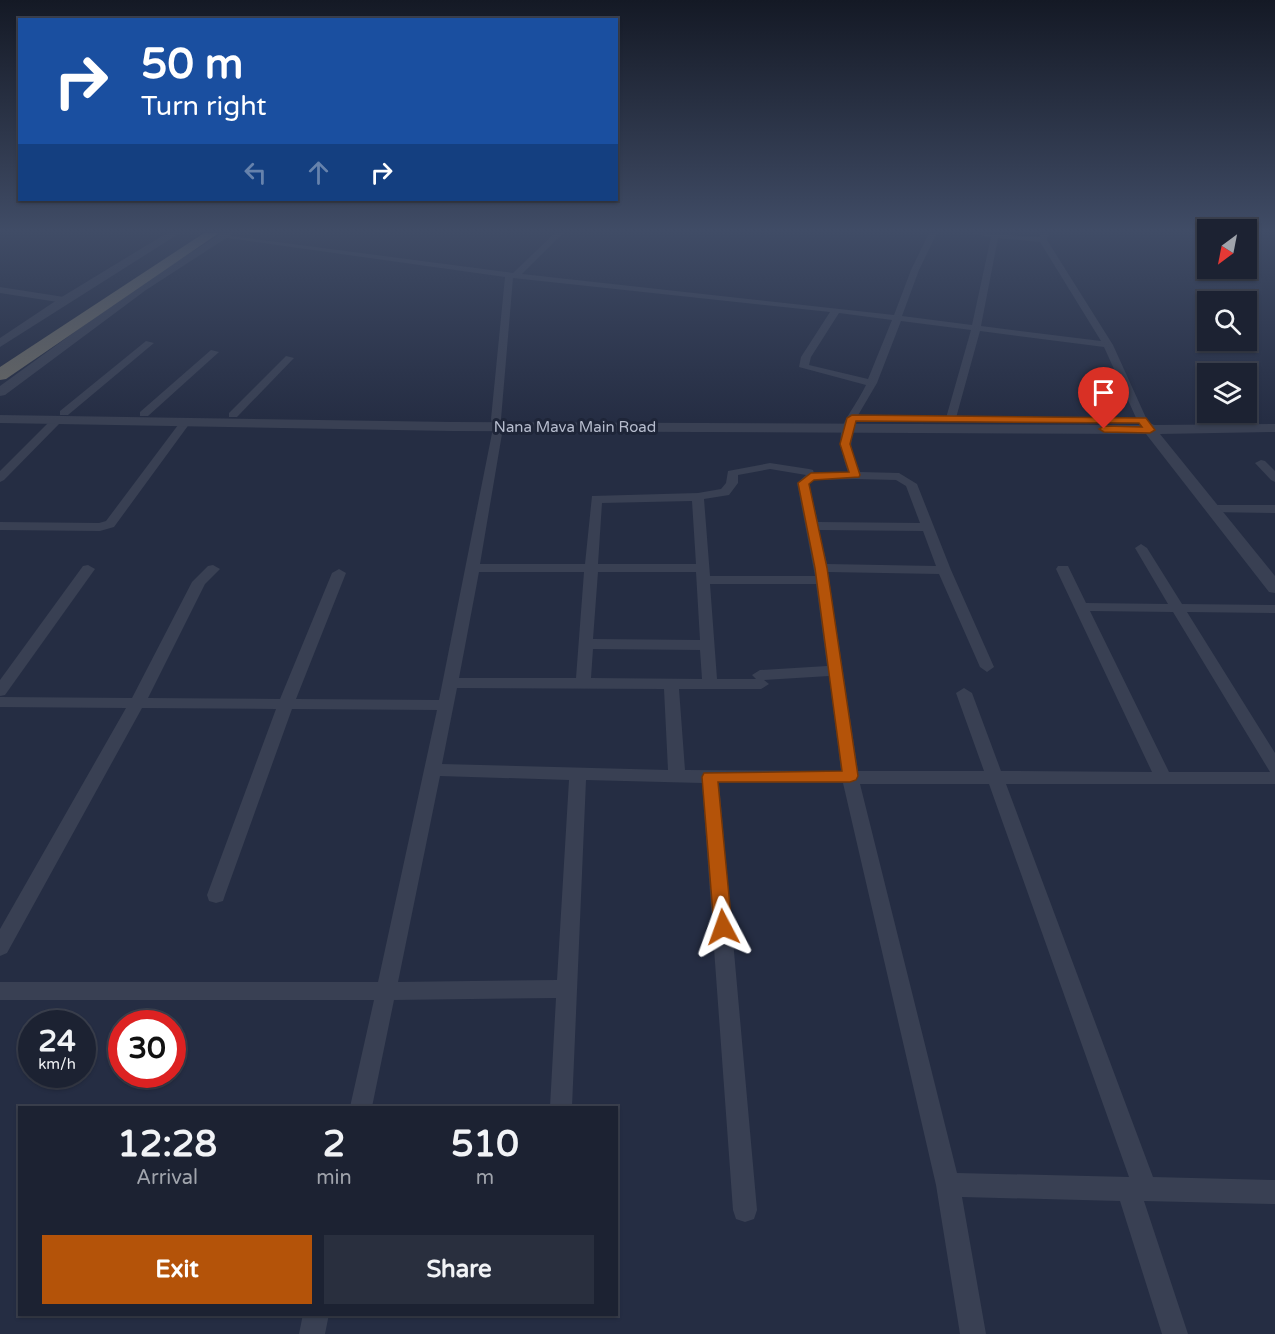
<!DOCTYPE html>
<html lang="en">
<head>
<meta charset="utf-8">
<style>
  :root { --surface:#1c2232; --page:#292f3e; --text:#f1f3f6; --muted:#a0a4ac; --line:#3a3f4d; --accent:#b45309 }
  body { margin:0; font-family:"Varela Round",sans-serif; background:var(--page); color:var(--text); height:100vh; display:flex; flex-direction:column; font-size:22px; white-space:nowrap }
  * { box-sizing:border-box; margin:0 }
  p { font-size:20px; color:var(--muted) }
  .icon { flex:none; width:33px; height:33px; fill:none; stroke:currentColor; stroke-width:2; stroke-linecap:round; stroke-linejoin:round }
  .map { position:relative; flex:1; overflow:hidden }
  .side { position:absolute; left:18px; top:1106px; width:600px; height:210px; display:flex; flex-direction:column; background:var(--surface); border-radius:0px; box-shadow:0 2px 4px #0004,0 0 0 2px var(--line) }
  .side>* { flex:none }
  .guide { position:absolute; left:18px; top:18px; width:600px; height:183px; border-radius:0px; box-shadow:0 2px 4px #0004,0 0 0 2px var(--line); background:#1a4fa0; color:#fff; overflow:hidden }
  .needle { width:39px; rotate:212deg }
  .buttons { position:absolute; left:1197px; top:219px; display:grid; gap:12px }
  .buttons a { display:grid; place-items:center; width:60px; height:60px; border-radius:0px; background:var(--surface); box-shadow:0 2px 4px #0004,0 0 0 2px var(--line); font-size:30px }
  .speed { position:absolute; left:18px; top:1010px; display:flex; gap:12px; font-size:30px; font-weight:700; text-align:center }
  .speed>* { display:grid; place-content:center; width:78px; height:78px; border-radius:50%; background:var(--surface); box-shadow:0 2px 4px #0004,0 0 0 2px var(--line); line-height:1 }
  .speed small { font-size:15px; font-weight:400 }
  .speed .limit { border:9px solid #d22; background:#fff; color:#111 }
  .pin { position:absolute; display:grid; place-items:center; width:51px; height:51px; color:#fff; margin:-62px -26px; border-radius:50% 50% 50% 0; rotate:-45deg; box-shadow:0 0 6px #0007 }
  .pin .icon { rotate:45deg }
  .me { position:absolute; width:66px; margin:-33px; rotate:356deg; stroke-linejoin:round; filter:drop-shadow(0 0 4px #0008) }
  .turn { display:flex; align-items:center; gap:21px; height:126px; padding:0 24px; font-size:27px }
  .turn .icon { width:78px; height:78px; stroke-width:2.5 }
  .turn b { display:block; font-size:42px; line-height:51px }
  .lanes { display:flex; align-items:center; height:57px; padding:0 24px; background:#0003; justify-content:center; gap:30px; direction:ltr }
  .lanes .off { opacity:.35 }
  .eta { display:flex; justify-content:space-evenly; align-items:center; height:102px; text-align:center }
  .eta b { font-size:36px; font-weight:700; line-height:42px }
  .button { display:flex; gap:12px; margin-top:auto; padding:12px 24px }
  .button a { flex:1; height:69px; border-radius:0px; background:var(--accent); color:#fff; font-size:24px; font-weight:700; line-height:69px; text-align:center }
  .button a+a { background:var(--page); color:var(--text) }
  .map>svg:first-child { display:block }
  .lines { fill:none; stroke-linecap:round; stroke-linejoin:round }
  .minor { fill:#394053; fill-rule:evenodd }
  .tertiary { fill:#394053; fill-rule:evenodd }
  .trunk { fill:#686864; fill-rule:evenodd }
  .route { fill:#b45309; stroke:#753606; stroke-width:1.5 }
  .labels { text-anchor:middle; stroke-width:6; stroke-linejoin:round; paint-order:stroke }
  .far-street-label { font-size:15px; fill:#b6bccd; stroke:#1e2538 }
</style>
</head>
<body>
<div class="map">
<svg width="1275" height="1334" viewBox="0 0 1275 1334">
  <rect width="100%" height="100%" fill="#252d43"/>
  <g class="lines">
    <g class="minor">
      <path d="M555,233H563L522,274L894,315L911,270L929,233H937L919,270L902,316L972,325L991,237L970,233L1040,237L1041,233H1049L1047,240L1113,345L1147,420L1146,422L1142,423L1137,420L1104,347L980,331L956,418L951,421L946,418L971,330L901,321L877,383L857,417L852,432L851,449L860,472L899,473L917,484L951,570L994,667L987,672L980,667L939,574L828,572L858,771H984L956,693L964,688L972,693L1001,771L1152,772L1056,569L1058,566H1068L1086,603L1168,604L1135,548L1141,544L1147,548L1182,604L1275,605V613L1187,612L1275,753V784H1006L1153,1177L1275,1180V1204L1144,1201L1188,1334H1162L1120,1201L962,1197L986,1334H960L936,1185L843,783H719L757,1210L754,1219L745,1222L736,1219L733,1210L702,783L586,780L572,1107H550L556,998L394,1000L372,1107H350L374,1000H0V982H378L437,710L292,709L225,895L223,901L216,903L209,901L207,895L276,709L142,708L7,953L0,956V929L126,708L0,707V697L132,698L192,582L208,566L213,565L220,569L205,584L148,698L280,699L332,573L339,569L346,573L296,699L439,700L493,428L491,419L505,277L220,237L224,235L513,273ZM998,238L1040,242L1101,341L981,326ZM513,278L830,312L801,357L799,367L866,385C846,425 831,424 848,472L814,473L813,470L809,469L770,463L728,471L726,483L721,489L698,493L592,496L585,564H480L503,428L501,419ZM839,313L892,320L868,379L809,365L811,357ZM770,469L806,475L797,483L815,576H710L704,499L729,495L738,483V475ZM855,479L896,480L906,486L920,523L818,522L809,484L814,480ZM692,501L696,564H598L602,503ZM819,530L923,531L936,566L827,564ZM479,572H584L576,678H459ZM598,572H696L700,640L593,639ZM710,584H816L827,666L760,670L752,675L756,679H717ZM1090,611L1173,612L1270,772H1169ZM593,649L700,650L702,679L591,678ZM829,676L841,771L685,770L679,689H761L769,684L764,680ZM457,688L664,689L668,770L442,764ZM440,776L569,780L557,980L398,982ZM860,784H989L1129,1177L957,1173Z"/>
      <polygon points="0,287 64,297 68,300 64,303 0,293"/>
      <polygon points="146,341 154,343 68,415 60,415 60,411"/>
      <polygon points="211,350 219,352 148,416 140,416 140,412"/>
      <polygon points="286,356 294,358 237,417 229,417 229,413"/>
      <polygon points="56,418 60,419 60,423 4,480 0,482 0,471 52,419"/>
      <polygon points="185,420 190,423 114,527 100,531 0,530 0,522 99,523 106,521 181,421"/>
      <polygon points="1261,460 1265,461 1275,471 1275,482 1271,480 1255,463"/>
      <polygon points="1213,505 1275,505 1275,513 1209,512 1209,506"/>
      <polygon points="88,565 95,569 5,695 0,696 0,680 83,566"/>
      <polygon points="303,1314 329,1314 325,1334 299,1334"/>
    </g>
    <g class="tertiary">
      <polygon points="167,233 180,233 0,347 0,338 60,298"/>
      <polygon points="222,233 234,233 146,290 5,395 0,396 0,386 138,286"/>
      <polygon points="0,415 452,422 1139,425 1146,421 1154,425 1275,424 1275,432 1160,434 1275,576 1275,593 1269,592 1146,434 452,431 0,423"/>
    </g>
    <polygon class="trunk" points="204,233 219,233 6,379 0,380 0,367"/>
  </g>
  <linearGradient id="sky" x2="0" y2="1"><stop stop-color="#141925"/><stop offset="0.55" stop-color="#404c66"/><stop offset="1" stop-color="#404c66" stop-opacity="0"/></linearGradient>
  <rect width="1275" height="420" fill="url(#sky)"/>
  <polygon class="route" points="852,415 1142,418 1146,418 1155,430 1150,433 1104,432 1099,429 1104,426 1142,427 1139,423 856,421 850,444 860,475 859,477 814,480 809,484 827,568 858,776 856,780 850,782 718,782 732,927 730,933 723,935 717,933 714,927 702,777 704,773 842,771 815,568 798,483 811,473 849,472 840,444 847,418"/>
  <g class="labels">
    <g class="far-street-label">
      <text x="575" y="432">Nana Mava Main Road</text>
    </g>
  </g>
</svg>
<div class="buttons">
<a><svg class="needle" viewBox="-14 -14 28 28"><path d="M0-13l5 13h-10z" fill="#e53935"/><path d="M0 13l5-13h-10z" fill="#a0a4ac"/></svg></a>
<a><svg class="icon" aria-label="search" viewBox="0 0 24 24"><circle cx="10" cy="10" r="6"/><path d="M15 15l6 6"/></svg></a>
<a><svg class="icon" aria-label="layers" viewBox="0 0 24 24"><path d="M12 4l9 5-9 5-9-5zM3 14l9 5 9-5"/></svg></a>
</div>
<div class="speed"><div>24<small>km/h</small></div><div class="limit">30</div></div>
<div class="pin" style="left:1104px;top:429px;background:#d93025"><svg class="icon" aria-label="arrive" viewBox="0 0 24 24"><path d="M6 21V4h12l-3 4 3 4H6"/></svg></div>
<svg class="me" style="left:723px;top:927px" viewBox="-20 -20 40 40"><path d="M0-17L14 15 0 8-14 15z" fill="#b45309" stroke="#fff" stroke-width="4"/></svg>
<div class="guide">
<div class="turn"><svg class="icon" aria-label="right" viewBox="0 0 24 24"><path d="M7 20v-9h11M14 6l5 5-5 5"/></svg><div><b>50 m</b>Turn right</div></div>
<div class="lanes"><svg class="icon off" aria-label="left" viewBox="0 0 24 24"><path d="M17 20v-9H6M10 6l-5 5 5 5"/></svg><svg class="icon off" aria-label="ahead" viewBox="0 0 24 24"><path d="M12 20V5M6 11l6-6 6 6"/></svg><svg class="icon" aria-label="right" viewBox="0 0 24 24"><path d="M7 20v-9h11M14 6l5 5-5 5"/></svg></div>
</div>
<section class="side">
<div class="eta">
<div><b>12:28</b><p>Arrival</p></div>
<div><b>2</b><p>min</p></div>
<div><b>510</b><p>m</p></div>
</div>
<div class="button"><a>Exit</a><a>Share</a></div>
</section>
</div>
</body>
</html>
